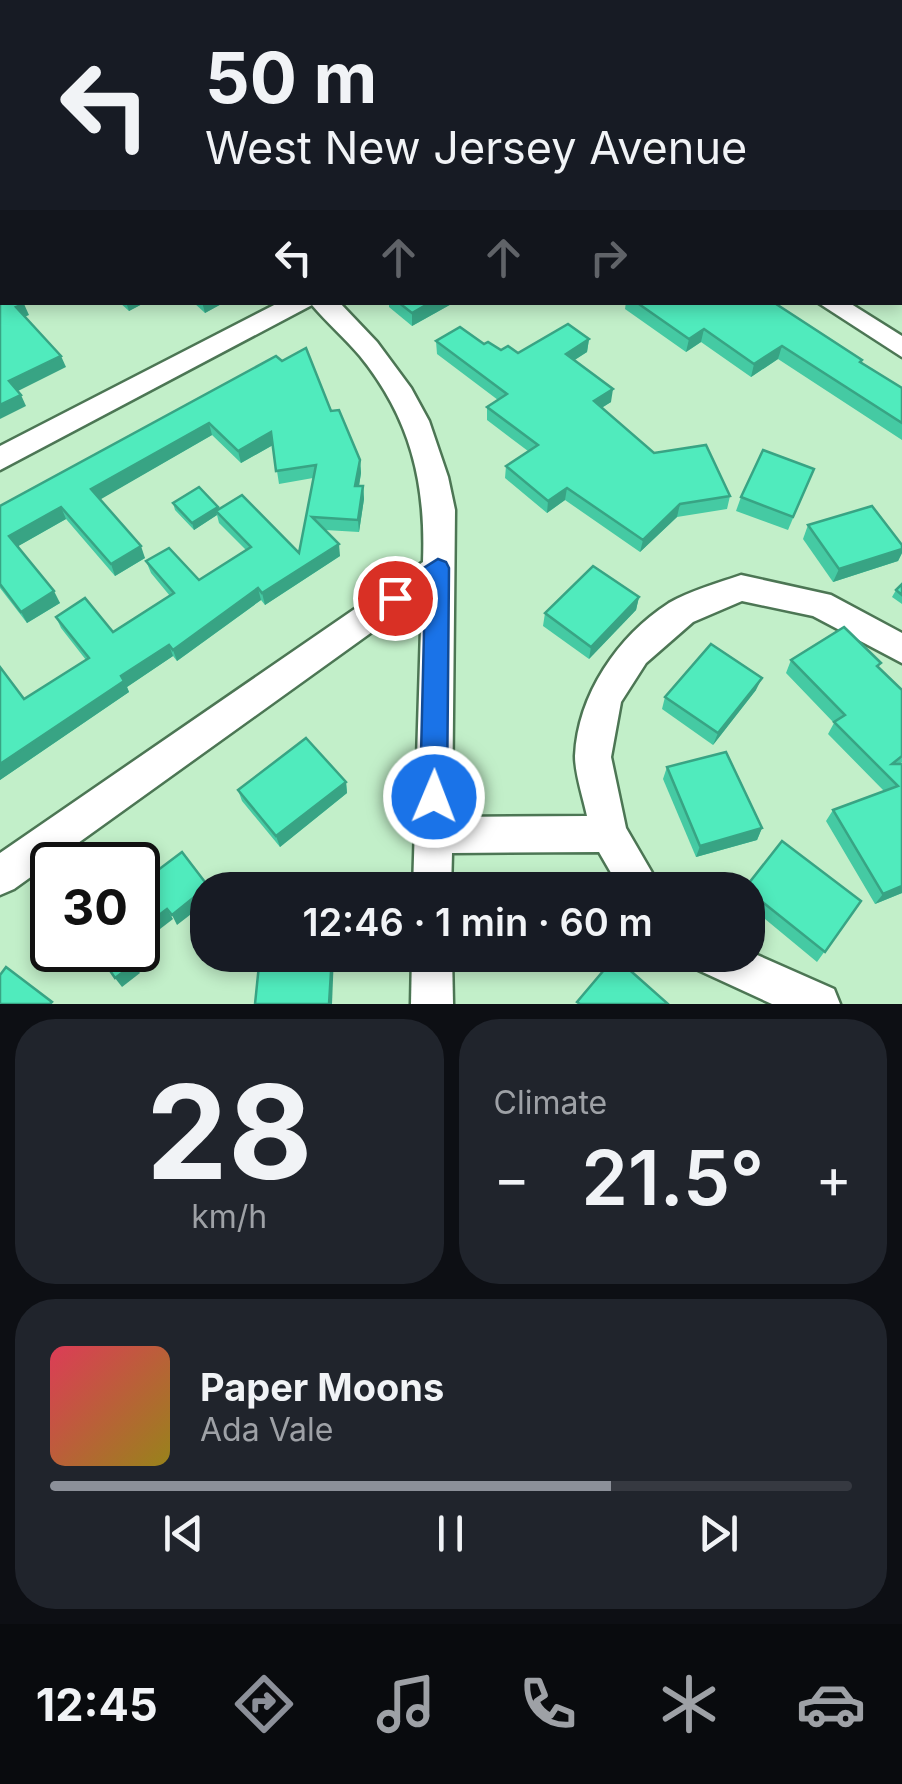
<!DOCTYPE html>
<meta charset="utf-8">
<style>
:root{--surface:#171b24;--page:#20242c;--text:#f1f3f6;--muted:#9ea1a6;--line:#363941;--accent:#8c9099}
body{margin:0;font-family:Inter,sans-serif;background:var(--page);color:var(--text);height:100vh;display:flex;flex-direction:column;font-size:38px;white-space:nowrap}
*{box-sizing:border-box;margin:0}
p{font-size:32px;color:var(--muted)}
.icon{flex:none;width:55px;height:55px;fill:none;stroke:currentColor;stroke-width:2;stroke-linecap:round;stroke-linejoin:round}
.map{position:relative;height:1004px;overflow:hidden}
.sheet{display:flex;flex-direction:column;gap:15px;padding:15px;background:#0d0f14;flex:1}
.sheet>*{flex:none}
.hud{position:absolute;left:0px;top:0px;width:902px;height:305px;box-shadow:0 5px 15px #0003;background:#171b24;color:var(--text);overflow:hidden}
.speed{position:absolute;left:30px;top:842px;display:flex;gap:20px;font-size:50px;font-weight:700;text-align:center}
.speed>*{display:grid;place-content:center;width:130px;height:130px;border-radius:50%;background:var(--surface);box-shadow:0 5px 15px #0003;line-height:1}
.speed .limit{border:5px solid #111;border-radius:15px;background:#fff;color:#111}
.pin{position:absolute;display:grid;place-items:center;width:85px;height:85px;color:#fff;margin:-42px;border:5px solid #fff;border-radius:50%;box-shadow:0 2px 10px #0007}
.me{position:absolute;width:110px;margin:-55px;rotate:1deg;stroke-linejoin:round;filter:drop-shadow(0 0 8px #0008)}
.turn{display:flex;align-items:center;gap:35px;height:210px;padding:0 40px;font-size:45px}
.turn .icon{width:130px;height:130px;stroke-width:2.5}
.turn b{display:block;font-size:70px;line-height:85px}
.lanes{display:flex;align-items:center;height:95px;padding:0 40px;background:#0003;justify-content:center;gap:50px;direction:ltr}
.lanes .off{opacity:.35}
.big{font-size:75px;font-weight:600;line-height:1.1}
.sheet .card{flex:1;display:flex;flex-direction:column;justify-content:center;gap:15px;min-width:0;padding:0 35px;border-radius:40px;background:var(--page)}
.sheet .dial{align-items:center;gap:0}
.dial b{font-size:130px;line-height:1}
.song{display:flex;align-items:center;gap:30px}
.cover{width:120px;height:120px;border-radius:15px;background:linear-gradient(135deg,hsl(350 70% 55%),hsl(50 70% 35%))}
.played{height:10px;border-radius:5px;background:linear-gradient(90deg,var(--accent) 70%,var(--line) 70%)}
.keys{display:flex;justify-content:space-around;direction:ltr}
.heat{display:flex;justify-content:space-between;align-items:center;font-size:55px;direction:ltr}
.sheet .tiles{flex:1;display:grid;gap:15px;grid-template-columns:1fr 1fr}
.card:last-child{grid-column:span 2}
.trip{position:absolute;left:190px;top:872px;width:575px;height:100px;border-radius:40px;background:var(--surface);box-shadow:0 5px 15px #0003;font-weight:600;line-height:100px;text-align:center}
.tabs{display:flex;height:160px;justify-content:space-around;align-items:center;background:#090b0e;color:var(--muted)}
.tabs .icon{width:70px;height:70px}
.tabs .current{color:var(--accent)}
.tabs b{font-size:45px;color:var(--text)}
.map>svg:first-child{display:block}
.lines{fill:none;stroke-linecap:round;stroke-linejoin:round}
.minor-casing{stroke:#4c7654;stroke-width:5}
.minor{fill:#fff;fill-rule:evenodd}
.wall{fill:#45caa3}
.shaded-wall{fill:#38a484}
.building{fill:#50ebbd;stroke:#38a484;stroke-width:2.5}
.route{fill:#1a73e8;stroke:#114b97;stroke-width:2.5}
</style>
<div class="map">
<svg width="902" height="1004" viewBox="0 0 902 1004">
<rect width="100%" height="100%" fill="#c2efc9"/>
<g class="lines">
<defs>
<g id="minor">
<path d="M327,0H348L349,2H328Z"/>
<path d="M703,0H725L726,2H704Z"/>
<path d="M0,22L2,23V36L0,35Z"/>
<path d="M280,302H339L377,342L411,388L429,421L448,477L455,510L452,817L587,816C583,797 575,774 575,756C578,694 618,636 669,603C689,591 718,583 741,575L831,595L902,633V663L813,616L742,601L693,622L646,663L621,702L611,757L626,828L662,890H621L599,852L452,853L451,890H413L422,596L14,889L0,895V853L423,562C426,483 411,419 360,356C345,338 327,323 312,305L0,470V446Z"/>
<path d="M817,302H848L902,336V357Z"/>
<path d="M748,951L834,989L840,1004H772L696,969L690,955H748Z"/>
<path d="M412,955H452L453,1004H411Z"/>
</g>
</defs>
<use href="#minor" class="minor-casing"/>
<use href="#minor" class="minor"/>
</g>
<g class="wall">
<path d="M397,0H677L682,2H401Z"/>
<path d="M771,0H809L804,2H776Z"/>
<path d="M119,302H146L129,311Z"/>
<path d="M193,302H225L205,313Z"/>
<path d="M389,302H455L412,326L389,307Z"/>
<path d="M626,302H773L862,360L861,363L902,388V440L778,359L751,377L701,342L686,352L625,309Z"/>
<path d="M589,339L587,352L574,360L611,402L601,408L654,453L730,496L727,509L677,517L640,552L565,500L547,513L505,478L506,466L528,451L487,420V407L498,400L437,354L436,341L484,344L501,350L518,353Z"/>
<path d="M276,356L331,411L360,460L361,473L359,486H363L364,499L359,532L325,530L340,556L265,605L261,600L177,661L173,656L127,687L129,692L0,780V667L24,699L86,660L61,628L56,617L113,632L170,596L151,573L146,561L199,580L246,550L219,523L217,515L194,530L175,510L173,503L218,507V509L299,553L313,478L279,484L273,445L241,463L212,435L100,499L145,558L115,576L66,519L18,546L60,603L27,623L0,588V506Z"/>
<path d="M814,469L788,530L736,511L741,497Z"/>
<path d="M808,525L902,545V553L898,561L833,582L803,539Z"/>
<path d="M902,584V604L892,597L896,590Z"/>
<path d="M639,597L636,610L589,659L543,626L545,613Z"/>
<path d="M791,660L879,667L902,690V762L900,764H902V893L875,904L826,821L833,810L884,791L828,734L834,723L786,673Z"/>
<path d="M756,690L713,745L662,709L665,697Z"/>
<path d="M667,767L762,828L757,840L696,857L663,779Z"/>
<path d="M346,782L347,793L280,847L242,801L238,790Z"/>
<path d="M782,841L861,901L817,962L748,905V890H744Z"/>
</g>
<g class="shaded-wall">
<path d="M792,0H809L804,2H792Z"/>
<path d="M126,302H146L129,311Z"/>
<path d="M202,302H225L205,313Z"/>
<path d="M431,302H455L412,326V313Z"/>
<path d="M24,304L29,315L20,319L16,307Z"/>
<path d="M704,329L701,342L686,352L689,339Z"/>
<path d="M589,339L587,352L564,367L566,354Z"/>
<path d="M782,346L778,359L751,377L754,364Z"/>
<path d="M61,356L66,367L14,393L9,381Z"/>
<path d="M613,389L611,402L592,414L594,401Z"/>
<path d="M21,395L26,406L0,419V405Z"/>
<path d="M209,423L212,435L96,502L91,489Z"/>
<path d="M271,432L273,445L241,463L238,451Z"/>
<path d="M360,460L361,473L357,498L355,486Z"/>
<path d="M363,486L364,499L359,532L358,520Z"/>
<path d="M567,488L565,500L547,513L548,501Z"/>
<path d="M680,504L677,517L640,552L643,540Z"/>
<path d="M61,507L66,519L15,548L9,536Z"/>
<path d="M218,507L220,514L216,511L217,515L194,530L192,523Z"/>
<path d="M339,544L340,556L265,605L262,593Z"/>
<path d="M141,546L145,558L115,576L111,564Z"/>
<path d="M902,549V553L898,561L833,582L839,569Z"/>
<path d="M258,588L261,600L177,661L173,650Z"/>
<path d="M54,591L60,603L27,623L21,612Z"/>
<path d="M639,597L636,610L589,659L591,647Z"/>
<path d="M169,645L173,656L127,687L129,692L0,780V764L121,676Z"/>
<path d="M762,678L756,690L713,745L718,733Z"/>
<path d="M346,782L347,793L280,847L276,836Z"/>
<path d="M762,828L757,840L696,857L700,846Z"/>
<path d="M208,886L209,890H208V901L177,925L172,915Z"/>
<path d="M902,886V893L875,904L883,894Z"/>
<path d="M167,909L173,919L138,946V931Z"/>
<path d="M332,955H334L332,1004H329Z"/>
<path d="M134,964L140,973L122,987L115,978Z"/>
</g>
<g class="building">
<path d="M34,0H289L293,2H37Z"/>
<path d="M416,0H677L682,2H420Z"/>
<path d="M902,26V90L900,91V27Z"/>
<path d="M0,81L2,83V177L0,175Z"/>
<path d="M0,278L2,281V302H23L24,304L16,307L61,356L9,381L21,395L0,405Z"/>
<path d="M398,302H431L412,313Z"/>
<path d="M636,302H773L862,360L860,362L902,388V423L782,346L754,364L704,329L689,339Z"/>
<path d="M568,324L589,339L566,354L613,389L594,401L654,453L706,445L730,496L680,504L643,540L567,488L548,501L506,466L538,445L487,407L507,394L436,341L460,327L484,344L488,342L501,350L508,346L518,353Z"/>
<path d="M306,348L331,411L339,410L360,460L355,486H363L358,520L312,517L339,544L262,593L258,588L173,650L169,645L121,676L124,681L0,764V667L24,699L89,658L56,617L85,598L113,632L174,593L146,561L169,548L199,580L251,547L216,511L242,495L299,553L316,465L276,471L271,432L238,451L209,423L91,489L141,546L111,564L61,507L9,536L54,591L21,612L0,584V506L276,356L282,361Z"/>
<path d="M763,450L814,469L793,517L741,497Z"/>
<path d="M199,487L218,507L192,523L173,503Z"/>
<path d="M872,506L902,545V549L839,569L808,525Z"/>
<path d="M593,566L639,597L591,647L545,613Z"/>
<path d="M902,584V595L896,590Z"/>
<path d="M844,627L881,663L877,666L902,690V756L892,764H902V886L883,894L833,810L898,786L834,722L845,715L791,660Z"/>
<path d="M711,644L762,678L718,733L665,697Z"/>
<path d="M306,738L346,782L276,836L238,790Z"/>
<path d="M726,752L762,828L700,846L667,767Z"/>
<path d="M782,841L861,901L825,952L745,888Z"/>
<path d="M182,852L208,886L172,915L167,909L138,931V885Z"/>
<path d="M96,950H125L134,964L115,978Z"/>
<path d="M260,955H332L329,1004H255Z"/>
<path d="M615,957L668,1004H580L577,1002Z"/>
<path d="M6,967L52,1002L50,1004H0V975Z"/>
</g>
<path class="route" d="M438,559L446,562L449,568L447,797L443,806L434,810L424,806L420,797L425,590L395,609L387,606L383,598L387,591Z"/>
</svg>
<div class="speed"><div class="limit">30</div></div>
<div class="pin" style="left:395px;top:598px;background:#d93025"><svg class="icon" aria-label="arrive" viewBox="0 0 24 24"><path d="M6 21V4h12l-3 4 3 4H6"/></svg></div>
<svg class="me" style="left:434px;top:797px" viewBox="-20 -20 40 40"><circle r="17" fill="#1a73e8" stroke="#fff" stroke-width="3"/><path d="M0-11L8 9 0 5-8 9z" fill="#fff"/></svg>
<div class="trip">12:46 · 1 min · 60 m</div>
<div class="hud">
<div class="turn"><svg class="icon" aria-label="left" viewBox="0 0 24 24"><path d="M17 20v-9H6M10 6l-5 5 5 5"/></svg><div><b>50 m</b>West New Jersey Avenue</div></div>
<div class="lanes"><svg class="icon" aria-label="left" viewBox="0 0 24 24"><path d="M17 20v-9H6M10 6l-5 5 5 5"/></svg><svg class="icon off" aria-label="ahead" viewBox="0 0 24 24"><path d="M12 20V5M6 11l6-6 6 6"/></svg><svg class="icon off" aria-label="ahead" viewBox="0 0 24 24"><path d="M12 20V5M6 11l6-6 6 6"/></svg><svg class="icon off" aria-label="right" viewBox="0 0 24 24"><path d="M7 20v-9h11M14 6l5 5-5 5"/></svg></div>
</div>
</div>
<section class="sheet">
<div class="tiles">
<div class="card dial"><b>28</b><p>km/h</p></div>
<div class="card"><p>Climate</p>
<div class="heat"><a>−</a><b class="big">21.5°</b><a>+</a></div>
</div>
<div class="card">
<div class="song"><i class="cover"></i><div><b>Paper Moons</b><p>Ada Vale</p></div></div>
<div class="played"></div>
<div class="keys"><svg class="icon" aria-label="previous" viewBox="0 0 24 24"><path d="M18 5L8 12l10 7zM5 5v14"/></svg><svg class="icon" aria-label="pause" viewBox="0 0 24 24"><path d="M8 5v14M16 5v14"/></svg><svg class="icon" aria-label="next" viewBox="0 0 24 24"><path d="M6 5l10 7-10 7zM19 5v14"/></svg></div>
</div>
</div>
</section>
<nav class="tabs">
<b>12:45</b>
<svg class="icon current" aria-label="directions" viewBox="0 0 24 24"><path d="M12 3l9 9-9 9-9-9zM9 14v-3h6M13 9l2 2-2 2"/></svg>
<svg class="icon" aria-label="music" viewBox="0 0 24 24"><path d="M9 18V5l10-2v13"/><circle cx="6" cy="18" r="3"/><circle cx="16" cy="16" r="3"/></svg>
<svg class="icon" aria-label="phone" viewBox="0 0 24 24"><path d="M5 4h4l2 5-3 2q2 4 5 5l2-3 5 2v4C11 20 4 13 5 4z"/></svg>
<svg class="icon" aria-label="climate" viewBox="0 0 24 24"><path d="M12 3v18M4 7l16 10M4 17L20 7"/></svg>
<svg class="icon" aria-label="car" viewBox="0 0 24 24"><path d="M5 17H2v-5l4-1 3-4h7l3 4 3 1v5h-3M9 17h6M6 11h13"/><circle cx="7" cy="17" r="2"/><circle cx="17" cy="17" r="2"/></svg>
</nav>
